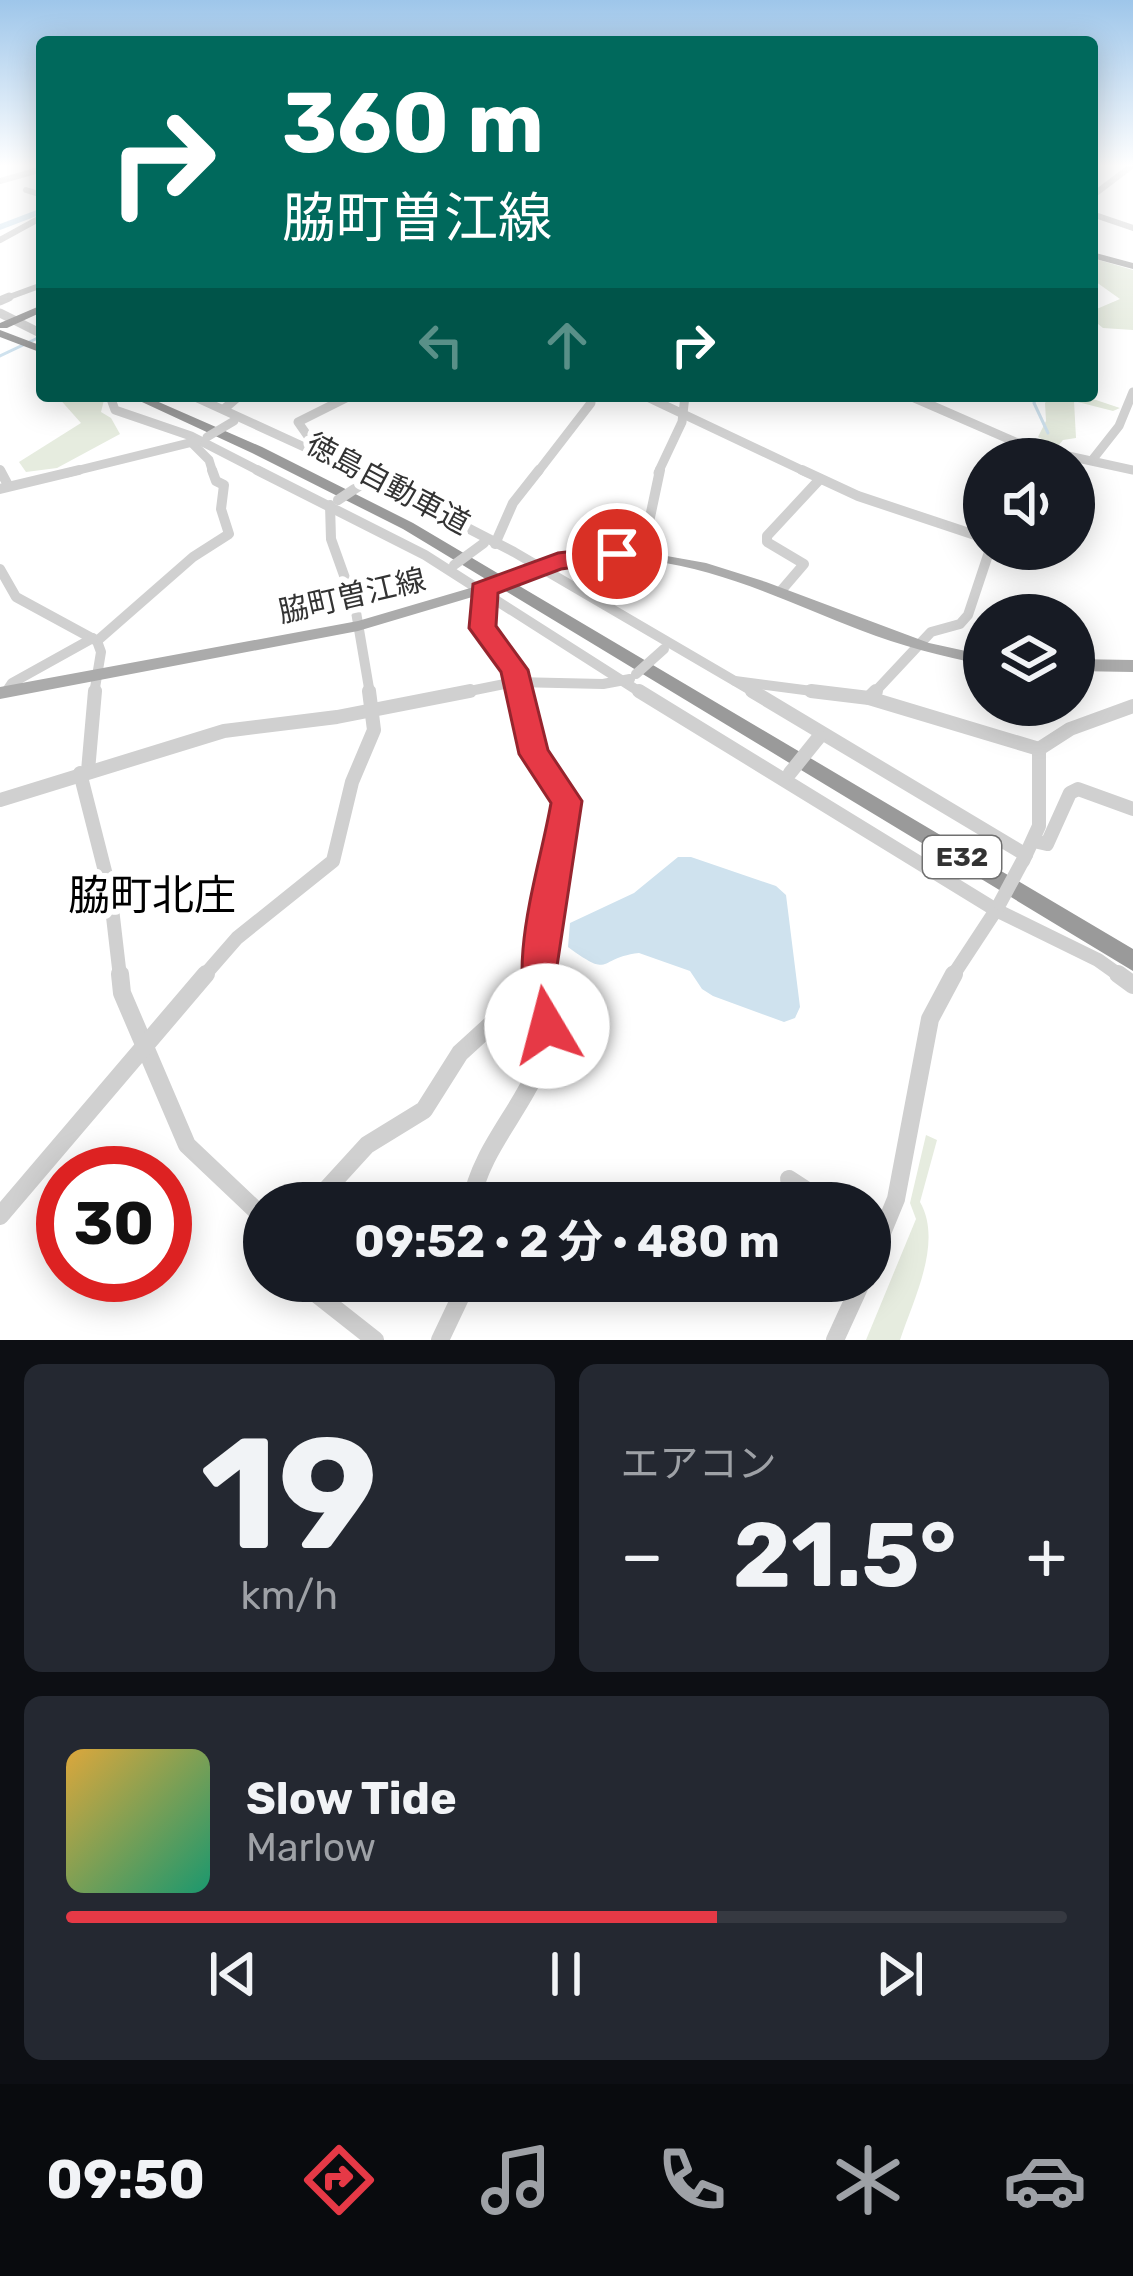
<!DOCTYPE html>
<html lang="ja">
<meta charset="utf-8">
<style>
:root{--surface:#171b24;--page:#242831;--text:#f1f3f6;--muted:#9ea1a6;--line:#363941;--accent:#e63946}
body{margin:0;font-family:Rubik,"Noto Sans JP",sans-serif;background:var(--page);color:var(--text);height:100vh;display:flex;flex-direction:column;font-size:45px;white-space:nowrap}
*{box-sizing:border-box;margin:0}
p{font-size:39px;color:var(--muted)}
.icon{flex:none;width:66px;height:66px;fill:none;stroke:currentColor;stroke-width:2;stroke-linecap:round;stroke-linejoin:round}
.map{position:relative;height:1340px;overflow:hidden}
.details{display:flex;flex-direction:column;gap:24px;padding:24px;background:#0d0f14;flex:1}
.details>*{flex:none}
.guide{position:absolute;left:36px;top:36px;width:1062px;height:366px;border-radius:12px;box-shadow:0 6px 30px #0003;background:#00695c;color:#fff;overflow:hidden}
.tools{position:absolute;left:963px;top:438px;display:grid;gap:24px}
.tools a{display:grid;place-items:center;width:132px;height:132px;border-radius:50%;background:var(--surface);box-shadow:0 6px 30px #0003;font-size:60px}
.speed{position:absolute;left:36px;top:1146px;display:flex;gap:24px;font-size:60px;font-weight:700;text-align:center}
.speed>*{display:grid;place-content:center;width:156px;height:156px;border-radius:50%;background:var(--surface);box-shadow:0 6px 30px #0003;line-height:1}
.speed .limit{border:18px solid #d22;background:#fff;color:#111}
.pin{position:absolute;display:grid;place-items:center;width:102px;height:102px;color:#fff;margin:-51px;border:6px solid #fff;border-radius:50%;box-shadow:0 3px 12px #0007}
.me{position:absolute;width:132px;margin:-66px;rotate:352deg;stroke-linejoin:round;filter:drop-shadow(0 0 9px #0008)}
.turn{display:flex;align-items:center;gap:42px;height:252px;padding:0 48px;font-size:54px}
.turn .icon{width:156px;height:156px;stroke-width:2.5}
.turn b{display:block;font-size:84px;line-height:102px}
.lanes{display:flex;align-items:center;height:114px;padding:0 48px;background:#0003;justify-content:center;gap:60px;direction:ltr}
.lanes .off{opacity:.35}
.big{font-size:90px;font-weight:700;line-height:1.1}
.details .widget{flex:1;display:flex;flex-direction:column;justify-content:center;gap:18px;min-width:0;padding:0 42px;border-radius:18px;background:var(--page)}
.details .dial{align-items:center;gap:0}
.dial b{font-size:156px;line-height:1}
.song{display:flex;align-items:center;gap:36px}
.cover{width:144px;height:144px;border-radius:18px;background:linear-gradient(135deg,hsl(40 70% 55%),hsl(160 70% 35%))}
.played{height:12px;border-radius:6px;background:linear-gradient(90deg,var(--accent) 65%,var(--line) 65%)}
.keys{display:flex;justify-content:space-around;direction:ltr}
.heat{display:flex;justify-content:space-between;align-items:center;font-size:66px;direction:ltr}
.details .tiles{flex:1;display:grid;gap:24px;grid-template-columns:1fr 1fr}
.widget:last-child{grid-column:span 2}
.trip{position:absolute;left:243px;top:1182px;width:648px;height:120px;border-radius:60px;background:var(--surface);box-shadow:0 6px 30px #0003;font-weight:700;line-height:120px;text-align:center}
.tabs{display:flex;height:192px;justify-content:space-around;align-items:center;background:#090b0e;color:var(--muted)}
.tabs .icon{width:84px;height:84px}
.tabs .selected{color:var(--accent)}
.tabs b{font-size:54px;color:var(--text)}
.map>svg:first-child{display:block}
.green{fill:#e6ecdf}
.water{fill:#cfe2ee}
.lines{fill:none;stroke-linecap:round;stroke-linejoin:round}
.stream{stroke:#cfe2ee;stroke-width:3}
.river{fill:#cfe2ee;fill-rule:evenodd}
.minor-far4{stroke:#d0d0d0;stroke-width:6}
.minor-far3{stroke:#d0d0d0;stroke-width:9}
.minor-far2{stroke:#d0d0d0;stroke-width:10}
.minor-far1{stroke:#d0d0d0;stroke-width:14}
.minor{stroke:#d0d0d0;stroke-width:18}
.major{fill:#ababab;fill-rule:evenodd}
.highway{fill:#9a9a9a;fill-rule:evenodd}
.minor-bridge-far2{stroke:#d0d0d0;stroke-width:9}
.minor-bridge-far1{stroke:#d0d0d0;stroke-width:10}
.minor-bridge{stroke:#d0d0d0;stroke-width:14}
.major-bridge{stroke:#ababab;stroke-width:14}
.route{fill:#e63946;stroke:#96252e;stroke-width:3}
.labels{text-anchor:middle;stroke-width:12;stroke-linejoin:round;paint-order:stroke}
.shield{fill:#fff;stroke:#707070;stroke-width:3}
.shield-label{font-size:27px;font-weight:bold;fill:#333}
.street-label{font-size:30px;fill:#333;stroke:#fff}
.near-quarter-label{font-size:42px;fill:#000;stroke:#fff}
</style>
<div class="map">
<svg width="1133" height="1340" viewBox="0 0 1133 1340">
<rect width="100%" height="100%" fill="#fff"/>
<g class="green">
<path d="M1092,258L1133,270V330L1103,328L1092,319V311L1120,299L1092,279Z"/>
<path d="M57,396H105L101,412L111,418L120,434L57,468L26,472L19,462L81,423Z"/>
<path d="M1051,396H1084L1120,408L1113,411L1074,401L1076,438L1063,440L1057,447L1038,437L1046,421L1045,403Z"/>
<path d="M926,1135L937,1140L920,1202C943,1242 914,1298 900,1340H866L916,1219L910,1203Z"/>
</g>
<path class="water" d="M678,857H691L776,886L786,895L800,1007L795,1018L784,1022L713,996L702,989L690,971L639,953C596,958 613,980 568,947L570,923L634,893Z"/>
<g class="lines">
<g class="stream">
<path d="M0,356L42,336"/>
<path d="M1036,396L1034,403L1048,433"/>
</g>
<path class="river" d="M42,208V214L0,230V224Z"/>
<g class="minor-far4">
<path d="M0,181L42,169"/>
<path d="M26,190L42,195"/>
<path d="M1092,196L1133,165"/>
<path d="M1092,214L1133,228"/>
<path d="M0,240L42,217"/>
<path d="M1,300L42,285"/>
</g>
<g class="minor-far3">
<path d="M0,301L9,297"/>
<path d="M0,313L42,334"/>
<path d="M115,396L111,399L115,410L191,436L263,473"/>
<path d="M193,396L361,473"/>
<path d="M645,396L808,473"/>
<path d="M910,396L1027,447L1133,470"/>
<path d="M224,409L239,396"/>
<path d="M192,443L209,460L213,473"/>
<path d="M311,449L314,445L298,422L350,396"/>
<path d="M1093,459L1119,426L1133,392"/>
<path d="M67,473L197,441"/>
<path d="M537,473L591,403L590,396"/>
<path d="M658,473L682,422L685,396"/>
</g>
<g class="minor-far2">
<path d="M0,470L8,485"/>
<path d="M257,470L425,555L643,694"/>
<path d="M355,470L514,552L757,694"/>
<path d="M802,470L858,496L984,538"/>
<path d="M0,489L79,470"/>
<path d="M330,505L331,539L355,606L370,694"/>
<path d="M495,544L513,503L539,470"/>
<path d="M642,555L660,470"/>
<path d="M0,569L16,597L97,641L101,652L94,694"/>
<path d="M780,592L804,564L767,542V536L820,479"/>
<path d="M486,593L483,628L514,670L520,694"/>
<path d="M97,641L193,557L229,534L221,509L224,485L216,481L212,470"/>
<path d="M735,681L835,694"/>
<path d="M6,692L12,683L93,638"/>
<path d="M455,694L514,682L603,684L630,679"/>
<path d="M873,694L931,632L960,624L968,615L990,549"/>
</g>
<g class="minor-far1">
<path d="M519,691L534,754L568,809L549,889L538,977"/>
<path d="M639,691L996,910L1098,960L1122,977"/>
<path d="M752,691L1026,855"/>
<path d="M811,691L869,698L1039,749"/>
<path d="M869,698L876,691"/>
<path d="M88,771L95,691"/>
<path d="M80,773L110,891L120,977"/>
<path d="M0,800L224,731L337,717L470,691"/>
<path d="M1034,841L1047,844L1070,793L1078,789L1133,809"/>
<path d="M1023,861L1039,826V749L1070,729L1133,706"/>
<path d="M203,977L237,938L333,861L352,782L374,730L369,691"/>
<path d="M952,977L998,907"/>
</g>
<g class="minor">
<path d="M120,974L122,993L187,1145L264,1218"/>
<path d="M1118,974L1133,985"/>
<path d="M789,1179L826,1203"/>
<path d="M314,1203L367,1145L424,1110L460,1053L495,1021L543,1001"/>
<path d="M471,1203C482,1140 538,1096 545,1040C548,1018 540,996 538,974"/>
<path d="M0,1216L206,974"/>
<path d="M870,1262L896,1199L930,1019L954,974"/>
<path d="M300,1281L375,1340"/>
<path d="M440,1340L468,1281"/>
<path d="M835,1340L862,1281"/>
</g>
<g class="major">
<path d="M1092,252L1133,263V269L1092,258Z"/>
<path d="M593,552L650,553L706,563L766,582L929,643L984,655V665C942,656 901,646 860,630C793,604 724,570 651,561C610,557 572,565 533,573L526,569L533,565Z"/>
<path d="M484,584L491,589L489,592L358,631L0,699V687L358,621Z"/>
<path d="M1074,659L1133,660V672L1074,671Z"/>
</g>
<g class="highway">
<path d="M42,305V312L7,328H0V323Z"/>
<path d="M0,330L42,346V353L0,337Z"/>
<path d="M129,396H145L262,447L413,523L1133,949V971L403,529L252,453Z"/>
</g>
<path class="minor-bridge-far2" d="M207,437L234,421"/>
<g class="minor-bridge-far1">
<path d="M338,500L365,482"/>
<path d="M454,565L484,543"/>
<path d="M636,674L664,649"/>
</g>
<g class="minor-bridge">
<path d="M790,773L819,737"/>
<path d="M1000,903L1022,862"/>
</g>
<path class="major-bridge" d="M484,589L533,569"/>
</g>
<linearGradient id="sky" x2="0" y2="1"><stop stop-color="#9ec6ea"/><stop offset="0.47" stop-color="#fff"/><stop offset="1" stop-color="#fff" stop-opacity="0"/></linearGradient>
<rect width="1133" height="352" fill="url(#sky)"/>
<path class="route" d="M617,546L626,549V560L561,569L498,593L496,626L528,670L548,750L582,801L556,973L566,1026L560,1039L547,1044L534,1039C504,967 538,877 551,803L519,754L501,672L469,628L473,584L558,553Z"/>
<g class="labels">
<rect class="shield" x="923" y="836" width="78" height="42" rx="9"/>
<g class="shield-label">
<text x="962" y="866">E32</text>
</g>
<g class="street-label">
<text transform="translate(388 484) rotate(28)" y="10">徳島自動車道</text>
<text transform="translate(352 596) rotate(-13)" y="10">脇町曽江線</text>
</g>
<g class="near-quarter-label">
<text x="152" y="910">脇町北庄</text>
</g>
</g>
</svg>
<div class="tools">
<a><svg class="icon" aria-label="sound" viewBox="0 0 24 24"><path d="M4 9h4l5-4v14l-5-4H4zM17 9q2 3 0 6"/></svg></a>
<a><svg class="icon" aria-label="layers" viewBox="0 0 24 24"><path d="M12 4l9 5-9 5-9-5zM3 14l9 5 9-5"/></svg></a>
</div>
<div class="speed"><div class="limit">30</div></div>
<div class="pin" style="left:617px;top:554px;background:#d93025"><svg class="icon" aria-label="arrive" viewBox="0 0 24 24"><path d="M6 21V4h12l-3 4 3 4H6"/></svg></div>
<svg class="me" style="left:547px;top:1026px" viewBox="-20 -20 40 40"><circle r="19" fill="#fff"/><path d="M0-13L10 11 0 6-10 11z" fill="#e63946"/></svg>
<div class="trip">09:52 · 2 分 · 480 m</div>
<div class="guide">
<div class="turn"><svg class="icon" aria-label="right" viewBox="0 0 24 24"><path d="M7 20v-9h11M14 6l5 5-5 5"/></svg><div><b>360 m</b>脇町曽江線</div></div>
<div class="lanes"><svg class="icon off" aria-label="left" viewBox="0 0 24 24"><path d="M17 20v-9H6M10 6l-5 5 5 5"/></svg><svg class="icon off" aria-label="ahead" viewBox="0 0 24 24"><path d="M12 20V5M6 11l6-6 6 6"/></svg><svg class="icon" aria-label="right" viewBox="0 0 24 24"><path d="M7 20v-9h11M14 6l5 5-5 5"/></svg></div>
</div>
</div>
<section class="details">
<div class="tiles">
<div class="widget dial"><b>19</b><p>km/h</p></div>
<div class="widget"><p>エアコン</p>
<div class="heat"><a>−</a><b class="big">21.5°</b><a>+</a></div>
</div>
<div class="widget">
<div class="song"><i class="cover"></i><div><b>Slow Tide</b><p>Marlow</p></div></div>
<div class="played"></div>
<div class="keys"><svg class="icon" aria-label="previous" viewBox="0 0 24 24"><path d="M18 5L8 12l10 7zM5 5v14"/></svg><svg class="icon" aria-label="pause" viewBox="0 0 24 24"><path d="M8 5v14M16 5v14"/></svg><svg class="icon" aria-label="next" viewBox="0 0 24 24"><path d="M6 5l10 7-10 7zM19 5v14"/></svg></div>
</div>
</div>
</section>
<nav class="tabs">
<b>09:50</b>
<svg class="icon selected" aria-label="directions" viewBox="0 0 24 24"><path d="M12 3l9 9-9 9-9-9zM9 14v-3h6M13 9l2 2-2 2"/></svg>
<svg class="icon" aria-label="music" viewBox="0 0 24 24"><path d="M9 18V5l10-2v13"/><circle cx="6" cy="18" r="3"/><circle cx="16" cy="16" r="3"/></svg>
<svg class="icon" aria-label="phone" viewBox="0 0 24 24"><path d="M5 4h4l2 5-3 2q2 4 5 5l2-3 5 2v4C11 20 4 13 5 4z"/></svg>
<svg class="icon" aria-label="climate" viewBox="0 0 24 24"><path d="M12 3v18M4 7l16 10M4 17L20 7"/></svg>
<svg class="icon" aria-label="car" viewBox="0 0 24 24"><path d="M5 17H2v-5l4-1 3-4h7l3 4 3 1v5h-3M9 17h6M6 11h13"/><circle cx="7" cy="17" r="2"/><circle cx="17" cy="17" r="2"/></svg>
</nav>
